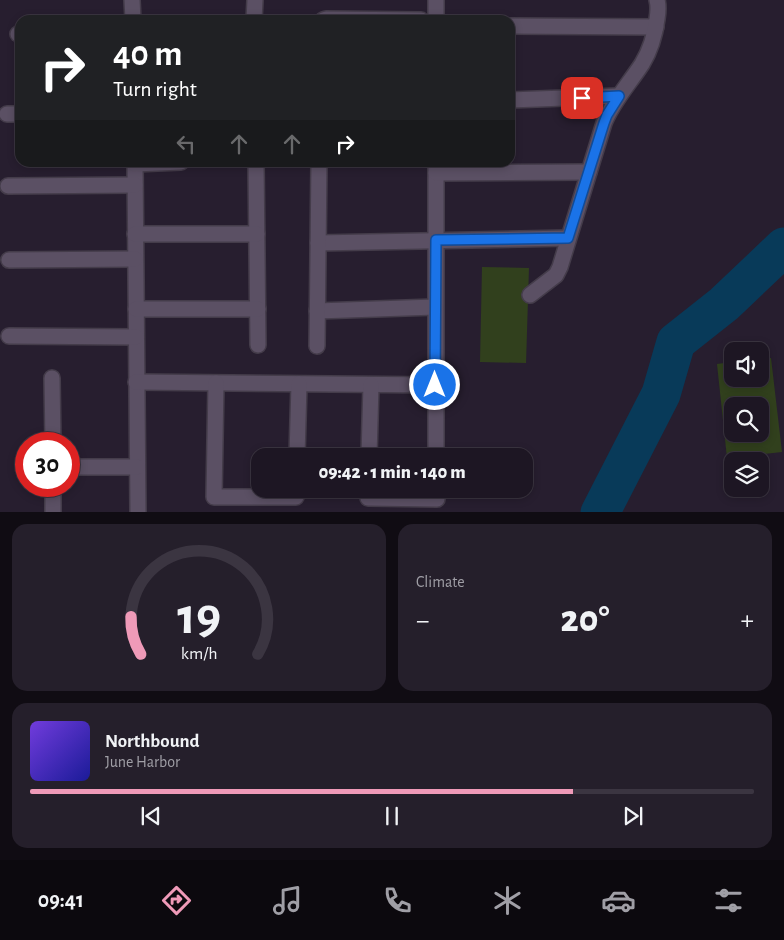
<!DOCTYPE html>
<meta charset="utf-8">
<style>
:root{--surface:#1d1623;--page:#251f2b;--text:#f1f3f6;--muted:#a09fa6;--line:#3b3541;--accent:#ef9ab8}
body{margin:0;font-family:"Alegreya Sans",sans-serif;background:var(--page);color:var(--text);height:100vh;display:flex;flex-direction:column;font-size:19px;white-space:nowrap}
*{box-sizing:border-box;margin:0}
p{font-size:16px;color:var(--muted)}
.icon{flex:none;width:28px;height:28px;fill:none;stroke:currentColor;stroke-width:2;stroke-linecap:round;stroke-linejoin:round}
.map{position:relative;height:512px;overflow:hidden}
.panel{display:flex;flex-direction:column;gap:12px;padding:12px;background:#100c13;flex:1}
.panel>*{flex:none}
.banner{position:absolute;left:15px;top:15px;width:500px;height:152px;border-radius:15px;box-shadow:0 2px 8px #0003,0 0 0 1px var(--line);background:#202124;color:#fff;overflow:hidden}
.tools{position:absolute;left:724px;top:342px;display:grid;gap:10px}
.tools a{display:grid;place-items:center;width:45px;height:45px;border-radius:10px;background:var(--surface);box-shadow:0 2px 8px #0003,0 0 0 1px var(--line);font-size:25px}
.speed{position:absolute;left:15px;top:432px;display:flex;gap:10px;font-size:25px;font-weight:700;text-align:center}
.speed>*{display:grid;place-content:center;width:65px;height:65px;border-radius:50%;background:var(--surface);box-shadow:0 2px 8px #0003,0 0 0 1px var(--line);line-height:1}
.speed .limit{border:8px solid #d22;background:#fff;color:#111}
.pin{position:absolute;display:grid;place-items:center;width:42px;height:42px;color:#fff;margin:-21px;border-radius:10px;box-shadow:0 2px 8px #0006}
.me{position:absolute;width:55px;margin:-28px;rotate:0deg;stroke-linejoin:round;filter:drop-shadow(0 0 4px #0008)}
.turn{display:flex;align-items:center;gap:18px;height:105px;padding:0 15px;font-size:22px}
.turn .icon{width:65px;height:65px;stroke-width:2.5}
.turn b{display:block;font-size:35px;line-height:42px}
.lanes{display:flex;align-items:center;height:48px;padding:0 15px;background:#0003;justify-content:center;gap:25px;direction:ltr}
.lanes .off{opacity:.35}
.big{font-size:38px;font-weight:800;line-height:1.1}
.panel .tile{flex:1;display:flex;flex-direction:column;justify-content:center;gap:8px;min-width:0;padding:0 18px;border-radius:15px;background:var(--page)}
.panel .dial{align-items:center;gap:0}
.dial svg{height:130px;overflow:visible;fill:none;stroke:var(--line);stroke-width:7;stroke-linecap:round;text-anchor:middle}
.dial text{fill:var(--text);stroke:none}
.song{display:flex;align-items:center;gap:15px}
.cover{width:60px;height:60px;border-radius:8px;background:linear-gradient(135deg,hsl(260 70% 55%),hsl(240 70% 35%))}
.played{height:5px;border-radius:2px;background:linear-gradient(90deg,var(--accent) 75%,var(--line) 75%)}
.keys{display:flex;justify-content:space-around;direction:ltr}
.heat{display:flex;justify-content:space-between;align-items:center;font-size:28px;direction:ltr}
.panel .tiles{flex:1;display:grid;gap:12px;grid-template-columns:1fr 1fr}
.tile:last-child{grid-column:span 2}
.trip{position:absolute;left:251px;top:448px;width:282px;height:50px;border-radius:15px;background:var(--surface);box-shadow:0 2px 8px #0003,0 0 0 1px var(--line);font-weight:800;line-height:50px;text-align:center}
.tab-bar{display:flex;height:80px;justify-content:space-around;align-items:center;background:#0c090e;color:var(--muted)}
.tab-bar .icon{width:35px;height:35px}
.tab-bar .selected{color:var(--accent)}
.tab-bar b{font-size:22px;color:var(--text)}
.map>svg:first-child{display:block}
.grass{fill:#31401d;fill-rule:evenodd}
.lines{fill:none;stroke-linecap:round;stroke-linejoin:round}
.river{stroke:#083a59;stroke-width:39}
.street-casing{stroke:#443c4a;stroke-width:18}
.street{stroke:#5b5064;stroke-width:15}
.route-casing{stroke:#114b97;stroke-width:12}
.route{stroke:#1a73e8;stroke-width:9}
</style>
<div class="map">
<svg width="784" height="513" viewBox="0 0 784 513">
<rect width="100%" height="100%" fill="#271e2f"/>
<g class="grass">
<path d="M482,267L529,268L526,363L480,362Z"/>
<path d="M771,358L782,452L727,458L717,364L732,362V379H760V359ZM732,406H760V434H732Z"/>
</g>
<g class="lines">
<path class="river" d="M600,513L661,394L676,342L724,304L784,247"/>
<defs>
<g id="street">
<path d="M132,0L133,20"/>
<path d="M254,20L255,0"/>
<path d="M323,20L326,19L421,20"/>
<path d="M436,20V0"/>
<path d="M510,26L656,27"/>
<path d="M18,34H20"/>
<path d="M510,100L619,96"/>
<path d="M7,114H20"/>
<path d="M135,162L138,513"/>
<path d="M256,162L258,345"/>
<path d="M436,162V456"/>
<path d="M135,164L181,162"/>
<path d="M436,173L589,172"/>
<path d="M8,186L135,185"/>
<path d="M135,234H257"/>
<path d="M318,243L568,238"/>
<path d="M9,260L135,259"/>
<path d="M530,295L556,275L560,267L604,123C613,101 629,84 642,64C650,51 655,34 657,19C658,13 659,7 657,0"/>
<path d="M136,309H258"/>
<path d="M317,311L435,307"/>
<path d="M9,336L136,337"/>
<path d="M317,346L319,162"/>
<path d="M52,378L53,444"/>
<path d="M136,382L435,385"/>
<path d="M216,383L214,497H296V489"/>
<path d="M297,456L299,384"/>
<path d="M369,456L371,385"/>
<path d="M69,467H137"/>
<path d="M53,486V513"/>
<path d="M368,498L437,499"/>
</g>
</defs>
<use href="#street" class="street-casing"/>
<use href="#street" class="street"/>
</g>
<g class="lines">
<defs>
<path id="route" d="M435,385L436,240L568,238L604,123L607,115L619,96L582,98"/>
</defs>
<use href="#route" class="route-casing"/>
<use href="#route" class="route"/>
</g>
</svg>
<div class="tools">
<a><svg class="icon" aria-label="sound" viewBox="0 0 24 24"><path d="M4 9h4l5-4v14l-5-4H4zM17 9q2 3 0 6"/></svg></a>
<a><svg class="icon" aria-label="search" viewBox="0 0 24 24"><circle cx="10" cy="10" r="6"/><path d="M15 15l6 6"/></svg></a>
<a><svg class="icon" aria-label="layers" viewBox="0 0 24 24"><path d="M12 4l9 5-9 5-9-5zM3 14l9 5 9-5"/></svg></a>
</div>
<div class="speed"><div class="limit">30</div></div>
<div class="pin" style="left:582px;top:98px;background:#d93025"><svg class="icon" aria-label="arrive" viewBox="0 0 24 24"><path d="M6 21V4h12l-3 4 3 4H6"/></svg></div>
<svg class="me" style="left:435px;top:385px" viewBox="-20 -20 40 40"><circle r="17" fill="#1a73e8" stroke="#fff" stroke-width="3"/><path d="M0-11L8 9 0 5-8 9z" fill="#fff"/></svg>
<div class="trip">09:42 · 1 min · 140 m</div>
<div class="banner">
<div class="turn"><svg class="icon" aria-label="right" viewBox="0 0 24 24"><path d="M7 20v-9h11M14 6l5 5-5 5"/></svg><div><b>40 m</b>Turn right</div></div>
<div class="lanes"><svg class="icon off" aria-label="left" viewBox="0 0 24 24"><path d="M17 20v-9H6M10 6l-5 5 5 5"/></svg><svg class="icon off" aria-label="ahead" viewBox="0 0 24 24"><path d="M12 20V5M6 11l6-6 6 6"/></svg><svg class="icon off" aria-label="ahead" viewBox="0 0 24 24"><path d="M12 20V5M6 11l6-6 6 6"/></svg><svg class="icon" aria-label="right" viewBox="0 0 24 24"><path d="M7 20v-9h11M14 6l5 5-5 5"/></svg></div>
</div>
</div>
<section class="panel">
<div class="tiles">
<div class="tile dial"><svg viewBox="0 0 100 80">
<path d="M14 69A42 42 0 1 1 86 69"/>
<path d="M14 69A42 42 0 0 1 8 46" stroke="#ef9ab8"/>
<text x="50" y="56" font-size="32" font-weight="700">19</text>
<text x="50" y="72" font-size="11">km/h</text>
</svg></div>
<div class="tile"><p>Climate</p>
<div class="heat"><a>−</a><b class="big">20°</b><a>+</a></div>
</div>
<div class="tile">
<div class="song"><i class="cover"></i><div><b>Northbound</b><p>June Harbor</p></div></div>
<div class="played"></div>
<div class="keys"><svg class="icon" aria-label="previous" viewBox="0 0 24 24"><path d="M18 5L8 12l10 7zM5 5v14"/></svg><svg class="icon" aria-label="pause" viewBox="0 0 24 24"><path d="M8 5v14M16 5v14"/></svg><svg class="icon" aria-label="next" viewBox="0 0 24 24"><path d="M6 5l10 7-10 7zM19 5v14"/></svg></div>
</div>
</div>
</section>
<nav class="tab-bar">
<b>09:41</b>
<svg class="icon selected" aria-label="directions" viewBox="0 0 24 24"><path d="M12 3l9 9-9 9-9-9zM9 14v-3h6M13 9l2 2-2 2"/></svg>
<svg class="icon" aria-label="music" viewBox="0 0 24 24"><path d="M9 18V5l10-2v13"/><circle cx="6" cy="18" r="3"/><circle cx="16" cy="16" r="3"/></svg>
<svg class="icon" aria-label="phone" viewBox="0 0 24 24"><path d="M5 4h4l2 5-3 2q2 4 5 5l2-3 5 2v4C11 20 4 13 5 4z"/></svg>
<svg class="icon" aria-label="climate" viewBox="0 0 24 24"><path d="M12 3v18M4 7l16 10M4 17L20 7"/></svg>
<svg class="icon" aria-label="car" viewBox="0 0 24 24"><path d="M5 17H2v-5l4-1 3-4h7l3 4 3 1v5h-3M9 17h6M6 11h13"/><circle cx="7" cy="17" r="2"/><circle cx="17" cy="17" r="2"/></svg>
<svg class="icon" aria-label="filters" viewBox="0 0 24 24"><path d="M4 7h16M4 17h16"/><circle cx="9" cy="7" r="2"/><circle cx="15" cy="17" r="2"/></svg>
</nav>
